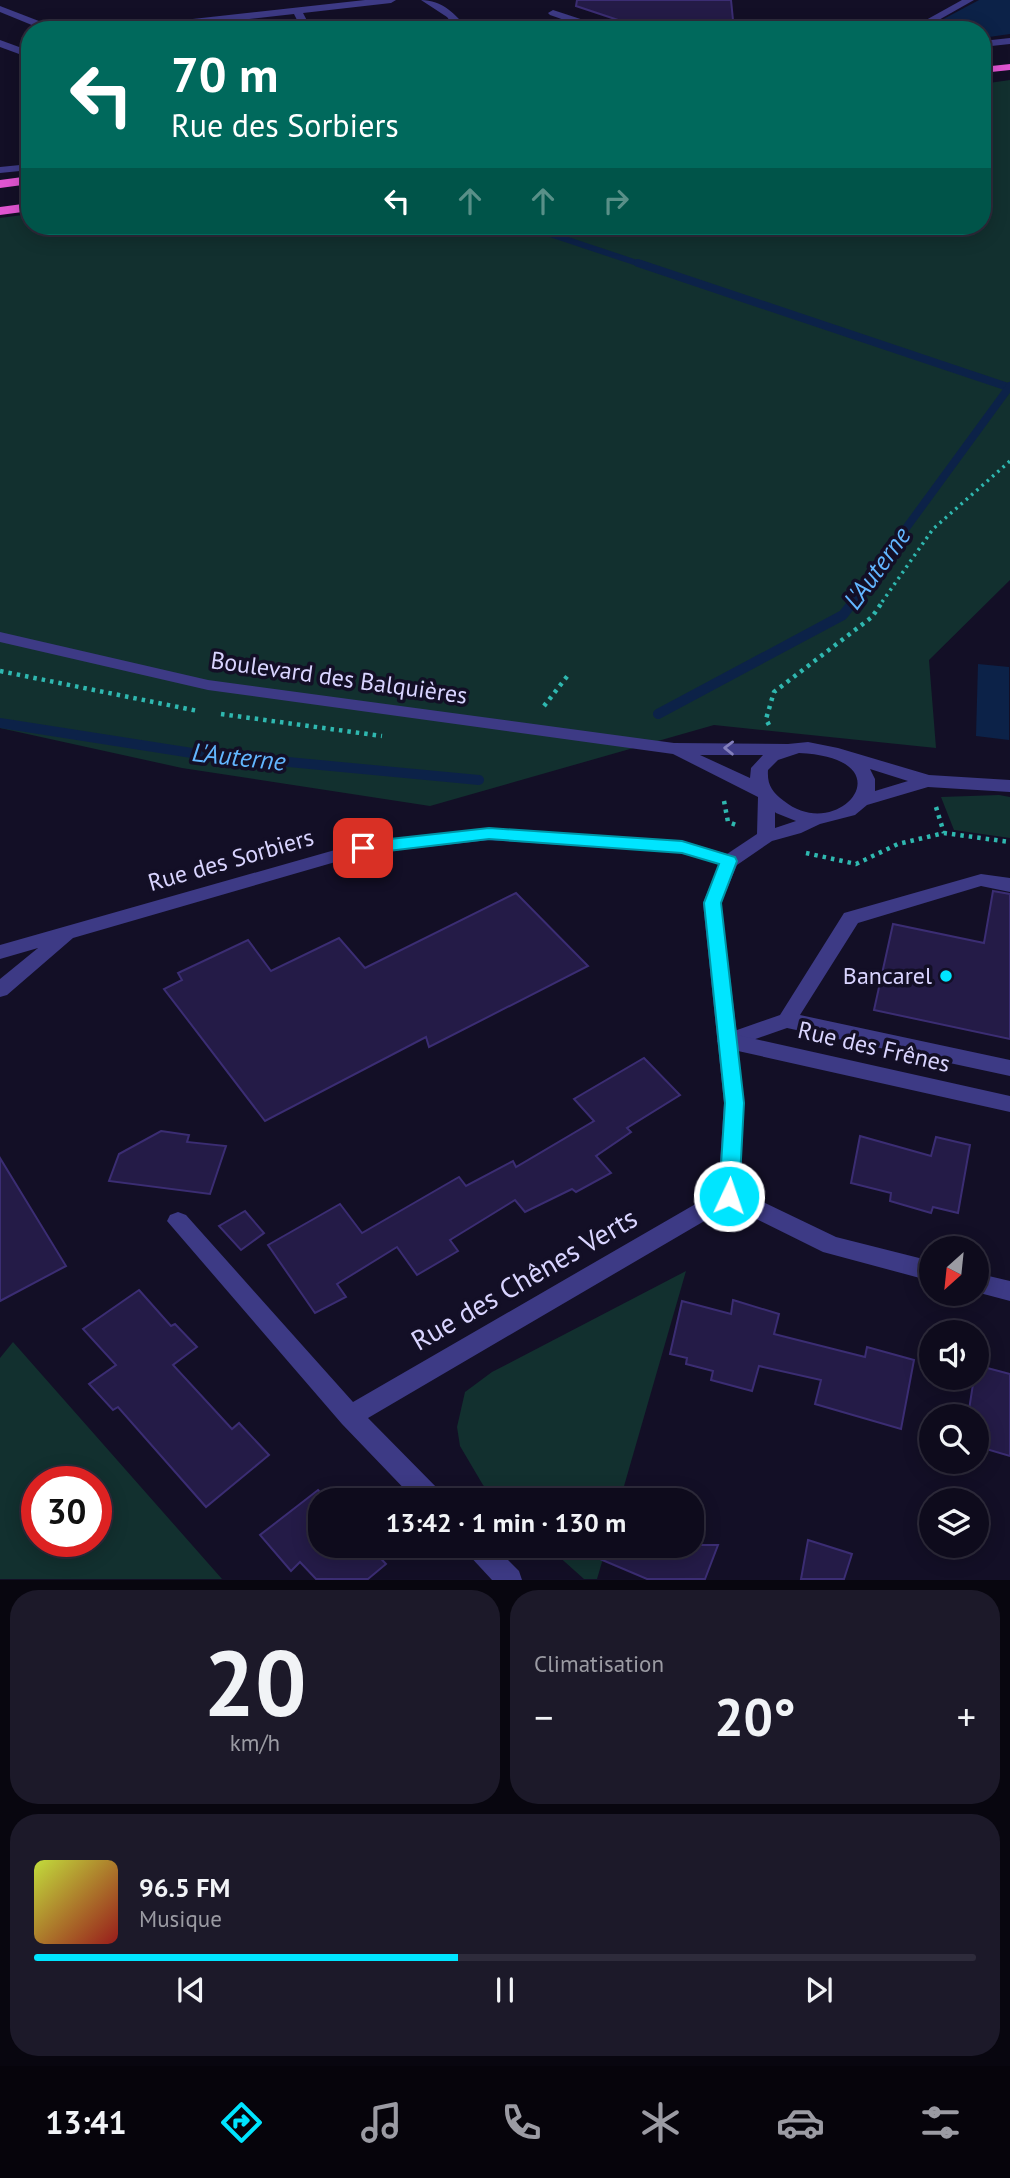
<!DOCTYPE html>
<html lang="fr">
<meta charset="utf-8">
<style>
:root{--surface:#0e0b1c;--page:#1c1929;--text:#f1f3f6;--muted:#9b9ba3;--line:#2e2b3b;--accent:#00e5ff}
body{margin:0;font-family:"PT Sans",sans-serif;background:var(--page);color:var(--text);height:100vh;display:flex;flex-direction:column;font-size:26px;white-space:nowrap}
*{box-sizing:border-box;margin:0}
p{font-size:23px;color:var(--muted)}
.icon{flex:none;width:38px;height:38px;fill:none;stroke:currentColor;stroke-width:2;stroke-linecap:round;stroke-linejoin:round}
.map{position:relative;height:1580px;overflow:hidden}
.panel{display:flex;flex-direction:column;gap:10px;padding:10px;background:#08060f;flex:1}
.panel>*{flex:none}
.hud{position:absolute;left:21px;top:21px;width:970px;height:214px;border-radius:28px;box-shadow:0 4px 18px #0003,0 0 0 2px var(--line);background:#00695c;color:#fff;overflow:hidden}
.needle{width:46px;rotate:207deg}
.buttons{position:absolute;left:919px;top:1236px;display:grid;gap:14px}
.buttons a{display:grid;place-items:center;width:70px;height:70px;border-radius:50%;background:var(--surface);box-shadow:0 4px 18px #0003,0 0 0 2px var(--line);font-size:35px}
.speed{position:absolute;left:21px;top:1466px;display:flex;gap:14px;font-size:35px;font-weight:700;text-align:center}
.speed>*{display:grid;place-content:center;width:91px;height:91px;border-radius:50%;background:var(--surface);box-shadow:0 4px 18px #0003,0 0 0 2px var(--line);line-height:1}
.speed .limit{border:10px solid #d22;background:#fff;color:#111}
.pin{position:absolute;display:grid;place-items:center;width:60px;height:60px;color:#fff;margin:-30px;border-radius:14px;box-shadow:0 4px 10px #0006}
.me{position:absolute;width:77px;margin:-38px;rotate:3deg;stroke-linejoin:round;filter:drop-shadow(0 0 5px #0008)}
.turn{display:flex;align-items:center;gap:24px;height:147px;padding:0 35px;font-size:32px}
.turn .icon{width:91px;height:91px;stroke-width:2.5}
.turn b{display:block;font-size:49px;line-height:60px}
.lanes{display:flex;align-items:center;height:66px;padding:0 35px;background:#0003;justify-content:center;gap:35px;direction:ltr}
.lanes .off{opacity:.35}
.big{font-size:52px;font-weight:700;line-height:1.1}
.panel .widget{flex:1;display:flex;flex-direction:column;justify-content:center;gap:10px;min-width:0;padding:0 24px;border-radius:28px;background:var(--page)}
.panel .dial{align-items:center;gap:0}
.dial b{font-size:91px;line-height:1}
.song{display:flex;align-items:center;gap:21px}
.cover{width:84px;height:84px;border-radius:10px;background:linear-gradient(135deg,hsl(70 70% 55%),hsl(0 70% 35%))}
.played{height:7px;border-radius:4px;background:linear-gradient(90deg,var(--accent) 45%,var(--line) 45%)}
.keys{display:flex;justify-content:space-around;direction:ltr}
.heat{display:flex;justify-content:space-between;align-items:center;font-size:38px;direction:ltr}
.panel .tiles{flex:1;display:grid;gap:10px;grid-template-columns:1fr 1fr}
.widget:last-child{grid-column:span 2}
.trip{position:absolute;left:308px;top:1488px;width:396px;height:70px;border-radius:28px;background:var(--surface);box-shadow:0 4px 18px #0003,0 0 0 2px var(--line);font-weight:700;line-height:70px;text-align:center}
.tabs{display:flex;height:112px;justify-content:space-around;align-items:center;background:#06040b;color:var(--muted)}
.tabs .icon{width:49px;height:49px}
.tabs .active{color:var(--accent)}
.tabs b{font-size:32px;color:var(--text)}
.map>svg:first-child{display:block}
.green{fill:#12302f;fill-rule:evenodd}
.water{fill:#0c2248}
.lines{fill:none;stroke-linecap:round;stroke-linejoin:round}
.stream-far2{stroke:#0c2248;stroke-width:6}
.stream-far1{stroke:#0c2248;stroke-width:8}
.stream{stroke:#0c2248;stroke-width:10}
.building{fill:#241b47;stroke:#3b2d73;stroke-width:2}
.path-far1{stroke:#2fb8b0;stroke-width:3.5;stroke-dasharray:2.5 4.5;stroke-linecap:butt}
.path{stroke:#2fb8b0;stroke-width:4.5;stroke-dasharray:3.5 5;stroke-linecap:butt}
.service{fill:#3d3a85;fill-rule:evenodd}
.minor{fill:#3d3a85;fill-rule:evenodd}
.trunk{fill:#e055d1;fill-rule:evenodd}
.oneway{stroke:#837fbc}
.route{fill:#00e5ff;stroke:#0095a6;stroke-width:2}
.poi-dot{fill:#00e5ff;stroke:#130f26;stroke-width:2.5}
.labels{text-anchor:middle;stroke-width:7;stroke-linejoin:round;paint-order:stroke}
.street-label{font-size:24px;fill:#d9d4ff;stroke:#130f26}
.poi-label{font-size:24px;fill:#d9d4ff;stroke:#130f26;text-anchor:end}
.water-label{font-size:26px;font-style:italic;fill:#62b6ff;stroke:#130f26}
.near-street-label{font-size:28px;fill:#d9d4ff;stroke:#130f26}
</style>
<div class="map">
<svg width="1010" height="1580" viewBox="0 0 1010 1580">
<rect width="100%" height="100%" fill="#130f26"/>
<g class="green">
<path d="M1010,80V580L929,660L936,748L714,725L430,806L182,768L0,728V218L30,214V226H982V84Z"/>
<path d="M999,795L1010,797V838L954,830L941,797Z"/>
<path d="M686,1271L620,1500H498L483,1485L460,1446L457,1427L465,1392L492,1372Z"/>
<path d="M13,1342L222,1579H0V1358ZM37,1482H96V1542H37Z"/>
<path d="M546,1545H607L597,1579H584Z"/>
</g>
<g class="water">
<path d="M979,0H1010V34L982,38V30H923Z"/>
<path d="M978,664L1009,667V740L976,736Z"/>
</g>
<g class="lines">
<path class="stream-far2" d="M526,226L643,265"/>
<g class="stream-far1">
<path d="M638,263L1008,387"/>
<path d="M852,602L1010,386"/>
</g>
<g class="stream">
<path d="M658,714L843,615L854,601"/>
<path d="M0,723L192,753L479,780"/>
</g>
</g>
<g class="building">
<path d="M577,0H731L733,20L648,30L576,6Z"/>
<path d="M993,891L1010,894V1039L874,1010L893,924L984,943Z"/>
<path d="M516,893L588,966L429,1047L426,1037L265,1121L164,989L182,980L178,973L248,940L271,971L339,938L365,968Z"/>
<path d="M644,1058L680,1095L627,1128L631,1132L596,1156L611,1173L576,1192L572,1189L525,1212L515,1200L450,1240L458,1251L417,1275L397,1247L337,1284L346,1297L315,1313L268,1245L340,1204L362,1233L459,1177L466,1186L513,1161L516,1167L594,1121L574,1099Z"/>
<path d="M161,1131L189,1135L187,1142L226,1146L210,1194L109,1181L119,1154Z"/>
<path d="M860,1136L931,1156L936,1137L970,1145L958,1213L933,1207L931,1213L890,1201L891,1193L851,1183Z"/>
<path d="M0,1158L66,1266L0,1301Z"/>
<path d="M245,1211L264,1233L241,1250L219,1226Z"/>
<path d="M139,1290L171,1326L175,1324L197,1347L173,1365L232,1429L239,1423L269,1455L206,1507L118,1407L113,1410L89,1384L116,1365L83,1329Z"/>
<path d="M733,1300L779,1314L774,1334L865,1357L867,1347L914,1360L901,1429L815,1404L821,1380L759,1366L752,1391L711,1380L713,1371L686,1364L687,1358L670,1354L682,1301L731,1314Z"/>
<path d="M976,1365L1010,1374V1456L976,1446V1416H968Z"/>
<path d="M318,1490L327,1500H320V1545H368L386,1564L368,1579H316L300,1562L291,1571L260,1535Z"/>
<path d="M808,1540L852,1554L844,1579H801Z"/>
<path d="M567,1545H718L705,1579H647Z"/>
</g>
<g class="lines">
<path class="path-far1" d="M882,602L933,529L1010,461"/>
<g class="path">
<path d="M0,671L198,711"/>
<path d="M544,706L569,674"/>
<path d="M221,714L382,736"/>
<path d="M769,725L766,719L774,692L872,617L883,601"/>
<path d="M724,801L728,822L736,825"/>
<path d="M936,807L944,833"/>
<path d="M806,853L856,864L898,844L944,833L1010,842"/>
</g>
<g class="service">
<path d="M365,0H396L391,3L303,13L312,30H302L294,14L149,30H115L120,27Z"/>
<path d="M421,0C442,0 456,14 468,30H457L447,17Z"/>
<path d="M962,0H974L921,30H908Z"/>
<path d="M553,10L608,28L609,30H593L550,15L548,13Z"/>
<path d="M981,874L1010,878V892L981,886L858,923L800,1015L1010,1060V1076L787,1028L727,1049L720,1046L717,1041L720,1036L780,1015L844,913Z"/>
</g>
<g class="minor">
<path d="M0,6L57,28L58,30H44L0,12Z"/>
<path d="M1010,38V44L982,47V41Z"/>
<path d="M0,40L30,51V58L0,47Z"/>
<path d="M30,164V170L0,173V167Z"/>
<path d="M0,632L208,680L674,743L788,744L808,742L838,748L929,775L1010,780V792L928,787L867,805L855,815L820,824L801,833L772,841L737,865L721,903L737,1035L1010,1096V1112L738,1051L744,1103L740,1191L836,1237L931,1261V1281L823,1252L730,1206L368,1418L441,1492L444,1500H415L342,1424L167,1221L170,1215L178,1212L186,1215L353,1402L718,1191L724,1103L703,903L719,864L682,853L489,840L363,854L73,938L7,995L0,997V979L38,948L0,959V945L363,842L489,828L682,841L727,854L757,834L758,797L673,754L208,690L0,642ZM799,753C910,758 839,845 784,801C772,792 767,785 768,770L778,760ZM700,755H763L751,768L750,778ZM870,769L908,781L875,791V779ZM775,812L776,813L796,821L775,828Z"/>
<path d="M976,1273L1010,1281V1301L976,1292Z"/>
<path d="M464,1545H493L519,1571L522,1580H492L467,1553Z"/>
</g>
<g class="trunk">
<path d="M1010,64V70L982,73V67Z"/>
<path d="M30,176V184L0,188V180Z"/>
<path d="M30,203V211L0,215V207Z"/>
</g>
</g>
<defs><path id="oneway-chevron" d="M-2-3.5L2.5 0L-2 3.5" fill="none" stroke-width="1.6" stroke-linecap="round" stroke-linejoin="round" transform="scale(1.75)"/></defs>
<use class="oneway" href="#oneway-chevron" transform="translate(729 748) rotate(-179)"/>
<path class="route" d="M489,828L682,841L735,857L737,861L721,903L744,1103L739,1196L736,1202L729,1205L722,1202L719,1196L725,1103L704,903L719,864L682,853L489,839L363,854L355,848L363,842Z"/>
<circle class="poi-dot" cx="946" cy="976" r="7"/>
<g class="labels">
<g class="street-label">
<text transform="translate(339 678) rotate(8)" y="8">Boulevard des Balquières</text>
<text transform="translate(231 860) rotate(-16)" y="8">Rue des Sorbiers</text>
<text transform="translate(874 1047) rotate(13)" y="8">Rue des Frênes</text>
</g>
<g class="poi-label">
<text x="932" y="984">Bancarel</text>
</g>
<g class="water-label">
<text transform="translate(877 568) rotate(-54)" y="9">L'Auterne</text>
<text transform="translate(239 757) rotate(6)" y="9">L'Auterne</text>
</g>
<g class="near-street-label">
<text transform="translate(524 1279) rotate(-30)" y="10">Rue des Chênes Verts</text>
</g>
</g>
</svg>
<div class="buttons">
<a><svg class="needle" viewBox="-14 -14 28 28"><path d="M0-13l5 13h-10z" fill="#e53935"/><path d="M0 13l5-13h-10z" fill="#9b9ba3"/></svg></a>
<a><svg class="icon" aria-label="sound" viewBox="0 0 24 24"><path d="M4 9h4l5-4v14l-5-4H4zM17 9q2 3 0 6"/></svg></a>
<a><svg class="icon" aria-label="search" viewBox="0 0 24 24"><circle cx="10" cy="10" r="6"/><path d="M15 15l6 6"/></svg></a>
<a><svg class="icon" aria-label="layers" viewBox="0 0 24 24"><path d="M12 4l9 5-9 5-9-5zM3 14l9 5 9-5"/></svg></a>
</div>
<div class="speed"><div class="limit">30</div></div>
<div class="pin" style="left:363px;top:848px;background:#d93025"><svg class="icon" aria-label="arrive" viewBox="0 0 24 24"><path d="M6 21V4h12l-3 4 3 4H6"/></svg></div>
<svg class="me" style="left:729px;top:1196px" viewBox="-20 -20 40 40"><circle r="17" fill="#00e5ff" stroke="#fff" stroke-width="3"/><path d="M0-11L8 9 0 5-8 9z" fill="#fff"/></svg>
<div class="trip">13:42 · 1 min · 130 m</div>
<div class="hud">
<div class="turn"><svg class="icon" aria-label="left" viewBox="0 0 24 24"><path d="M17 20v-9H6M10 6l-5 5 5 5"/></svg><div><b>70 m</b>Rue des Sorbiers</div></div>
<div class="lanes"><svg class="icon" aria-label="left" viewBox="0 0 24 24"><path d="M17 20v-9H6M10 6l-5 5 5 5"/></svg><svg class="icon off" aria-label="ahead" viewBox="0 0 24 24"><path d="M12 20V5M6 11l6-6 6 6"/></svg><svg class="icon off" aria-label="ahead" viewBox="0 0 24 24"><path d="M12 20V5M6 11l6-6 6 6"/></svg><svg class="icon off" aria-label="right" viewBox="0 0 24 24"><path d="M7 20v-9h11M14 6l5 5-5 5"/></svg></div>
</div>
</div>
<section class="panel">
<div class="tiles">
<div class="widget dial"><b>20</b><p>km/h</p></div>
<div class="widget"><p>Climatisation</p>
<div class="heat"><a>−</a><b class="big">20°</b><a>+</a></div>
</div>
<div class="widget">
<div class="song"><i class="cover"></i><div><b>96.5 FM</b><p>Musique</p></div></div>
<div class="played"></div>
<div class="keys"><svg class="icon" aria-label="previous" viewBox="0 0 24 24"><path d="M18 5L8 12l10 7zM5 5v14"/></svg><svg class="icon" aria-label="pause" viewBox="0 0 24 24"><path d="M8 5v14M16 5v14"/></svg><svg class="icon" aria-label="next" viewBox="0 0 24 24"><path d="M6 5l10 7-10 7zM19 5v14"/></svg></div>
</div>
</div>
</section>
<nav class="tabs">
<b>13:41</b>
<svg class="icon active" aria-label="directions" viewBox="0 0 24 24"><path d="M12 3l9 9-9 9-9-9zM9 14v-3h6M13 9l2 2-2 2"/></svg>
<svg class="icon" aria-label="music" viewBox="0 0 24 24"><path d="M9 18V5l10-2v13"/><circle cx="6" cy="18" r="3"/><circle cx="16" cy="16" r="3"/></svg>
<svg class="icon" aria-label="phone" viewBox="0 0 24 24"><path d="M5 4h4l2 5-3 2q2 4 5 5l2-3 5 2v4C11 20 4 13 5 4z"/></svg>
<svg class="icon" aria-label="climate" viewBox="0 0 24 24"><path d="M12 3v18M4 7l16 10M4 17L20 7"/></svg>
<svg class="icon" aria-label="car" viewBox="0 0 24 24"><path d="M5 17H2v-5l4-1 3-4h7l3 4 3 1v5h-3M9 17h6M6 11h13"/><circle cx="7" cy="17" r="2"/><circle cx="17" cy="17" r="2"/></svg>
<svg class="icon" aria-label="filters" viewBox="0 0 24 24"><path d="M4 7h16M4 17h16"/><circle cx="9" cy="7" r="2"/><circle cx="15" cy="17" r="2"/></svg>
</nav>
